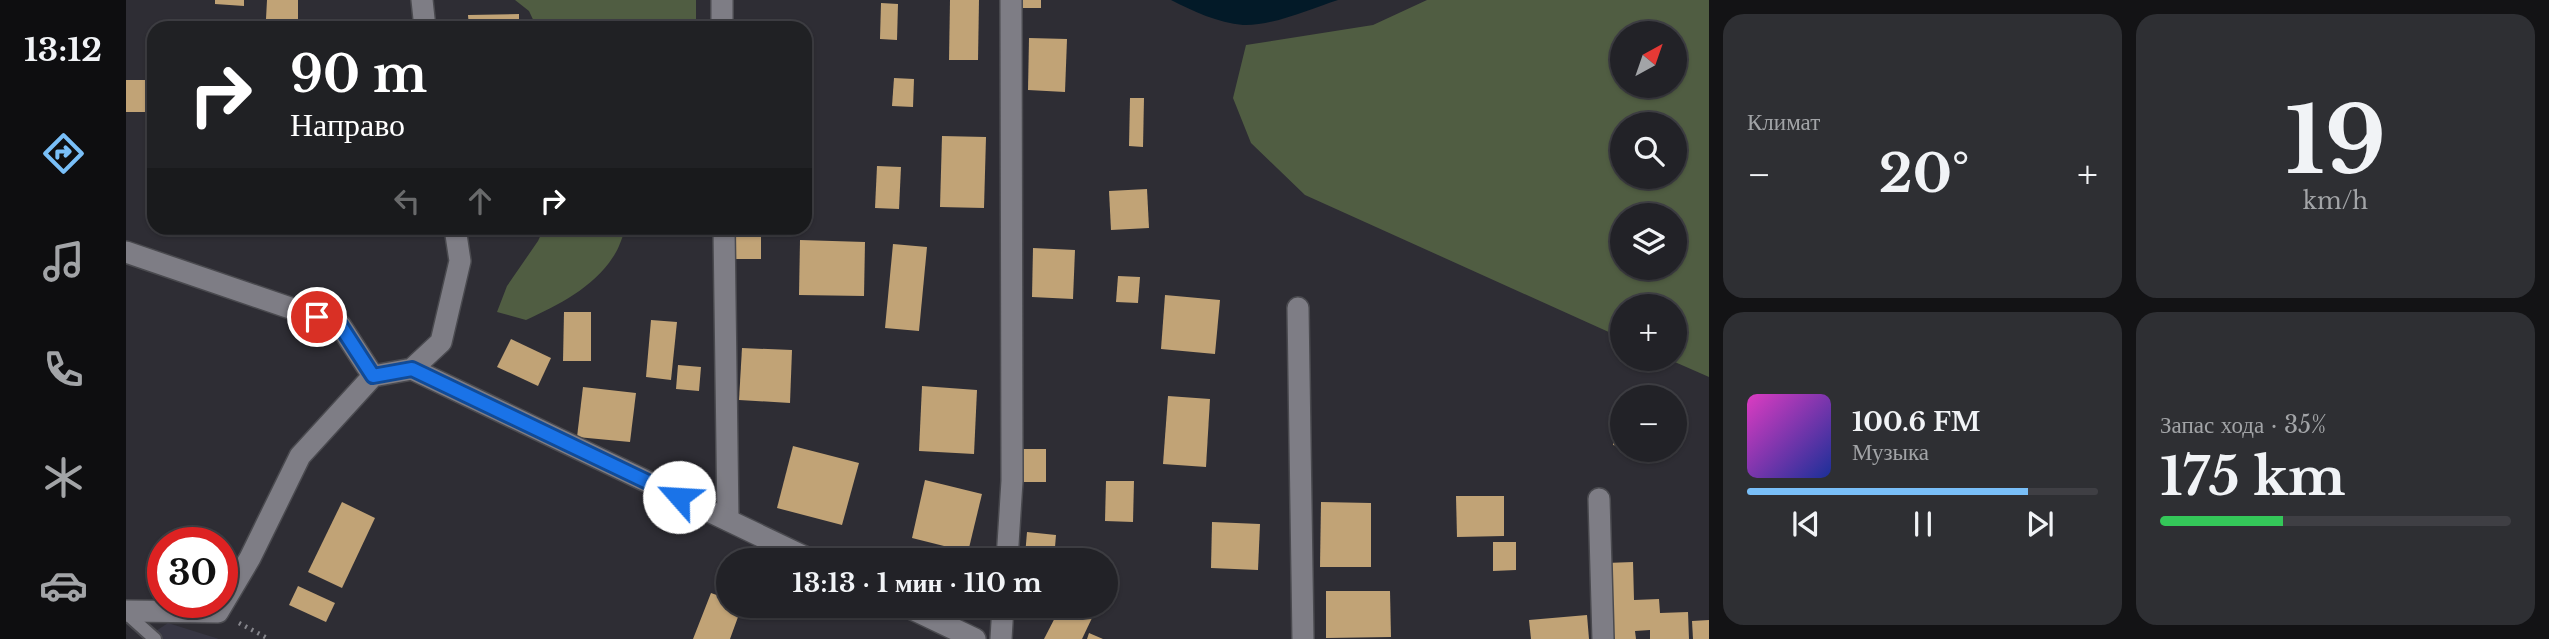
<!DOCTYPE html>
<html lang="ru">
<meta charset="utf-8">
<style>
:root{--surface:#222227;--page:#2e2f33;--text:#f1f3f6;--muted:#a2a4a7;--line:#3f3f44;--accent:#79bff8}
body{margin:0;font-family:"Libre Baskerville",serif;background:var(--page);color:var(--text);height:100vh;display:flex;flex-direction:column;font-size:26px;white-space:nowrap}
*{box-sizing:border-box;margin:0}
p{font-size:23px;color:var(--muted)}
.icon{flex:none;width:38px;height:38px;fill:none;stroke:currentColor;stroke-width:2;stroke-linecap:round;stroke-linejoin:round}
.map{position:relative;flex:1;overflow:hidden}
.panel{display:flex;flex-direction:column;gap:14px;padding:14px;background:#131315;width:840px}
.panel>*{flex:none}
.banner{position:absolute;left:21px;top:21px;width:665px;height:214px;border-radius:21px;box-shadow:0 2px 5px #0004,0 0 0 2px var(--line);background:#202124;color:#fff;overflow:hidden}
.needle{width:46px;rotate:40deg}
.controls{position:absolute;left:1484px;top:21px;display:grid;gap:14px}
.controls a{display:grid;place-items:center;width:77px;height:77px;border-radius:50%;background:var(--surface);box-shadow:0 2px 5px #0004,0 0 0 2px var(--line);font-size:35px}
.speed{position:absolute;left:21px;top:527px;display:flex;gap:14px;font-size:35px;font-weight:700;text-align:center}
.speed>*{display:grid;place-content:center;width:91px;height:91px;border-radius:50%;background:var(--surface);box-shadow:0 2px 5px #0004,0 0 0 2px var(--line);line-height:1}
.speed .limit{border:10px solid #d22;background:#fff;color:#111}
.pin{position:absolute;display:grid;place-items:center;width:60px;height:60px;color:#fff;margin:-30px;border:4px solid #fff;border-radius:50%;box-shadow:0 2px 7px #0007}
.me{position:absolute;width:77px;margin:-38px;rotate:296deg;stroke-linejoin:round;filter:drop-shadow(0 0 5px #0008)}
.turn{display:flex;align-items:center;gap:24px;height:147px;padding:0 28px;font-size:32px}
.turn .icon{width:91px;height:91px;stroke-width:2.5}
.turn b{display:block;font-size:49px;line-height:60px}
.lanes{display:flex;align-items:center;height:66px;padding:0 28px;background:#0003;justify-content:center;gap:35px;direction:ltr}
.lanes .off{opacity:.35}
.big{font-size:52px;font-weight:700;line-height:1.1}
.panel .widget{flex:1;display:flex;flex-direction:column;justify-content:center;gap:10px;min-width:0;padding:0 24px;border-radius:21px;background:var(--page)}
.panel .dial{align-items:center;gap:0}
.dial b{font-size:91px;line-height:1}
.song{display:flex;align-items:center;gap:21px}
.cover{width:84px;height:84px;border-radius:10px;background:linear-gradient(135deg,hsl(310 70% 55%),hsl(230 70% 35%))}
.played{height:7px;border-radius:4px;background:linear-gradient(90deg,var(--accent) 80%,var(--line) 80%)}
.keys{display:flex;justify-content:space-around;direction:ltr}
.heat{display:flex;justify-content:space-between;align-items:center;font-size:38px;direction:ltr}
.charge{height:10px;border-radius:5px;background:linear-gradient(90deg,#34c759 35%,var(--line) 0)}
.panel .tiles{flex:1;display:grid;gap:14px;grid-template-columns:repeat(2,1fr)}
.trip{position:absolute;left:590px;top:548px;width:402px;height:70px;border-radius:35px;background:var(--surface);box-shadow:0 2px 5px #0004,0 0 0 2px var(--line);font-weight:700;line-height:70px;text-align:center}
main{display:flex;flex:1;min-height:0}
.menu{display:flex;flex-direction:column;width:126px;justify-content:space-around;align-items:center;background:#0e0e10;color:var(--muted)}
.menu .icon{width:49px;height:49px}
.menu .selected{color:var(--accent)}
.menu b{font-size:32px;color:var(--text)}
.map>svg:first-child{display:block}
.built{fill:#373643}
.green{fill:#505d42;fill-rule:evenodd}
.water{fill:#031a28}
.building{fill:#c1a376}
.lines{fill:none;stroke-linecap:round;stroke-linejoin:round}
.lane-casing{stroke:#4a4a4f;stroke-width:16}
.street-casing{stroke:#4a4a4f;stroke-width:24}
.path{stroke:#86868c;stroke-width:4.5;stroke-dasharray:2 5;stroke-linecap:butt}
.lane{stroke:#7e7d85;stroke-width:12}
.street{stroke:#7e7d85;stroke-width:21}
.route-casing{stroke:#114b97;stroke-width:18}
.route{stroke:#1a73e8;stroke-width:12}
</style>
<main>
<nav class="menu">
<b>13:12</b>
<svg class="icon selected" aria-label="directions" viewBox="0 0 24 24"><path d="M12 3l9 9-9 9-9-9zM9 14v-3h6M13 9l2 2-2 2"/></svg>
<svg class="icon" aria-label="music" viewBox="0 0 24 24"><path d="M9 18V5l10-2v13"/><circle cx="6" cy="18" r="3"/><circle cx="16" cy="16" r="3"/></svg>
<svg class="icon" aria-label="phone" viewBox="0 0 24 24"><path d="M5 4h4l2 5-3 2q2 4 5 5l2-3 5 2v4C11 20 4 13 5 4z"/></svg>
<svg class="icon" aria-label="climate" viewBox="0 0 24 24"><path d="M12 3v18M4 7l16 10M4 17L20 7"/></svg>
<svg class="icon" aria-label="car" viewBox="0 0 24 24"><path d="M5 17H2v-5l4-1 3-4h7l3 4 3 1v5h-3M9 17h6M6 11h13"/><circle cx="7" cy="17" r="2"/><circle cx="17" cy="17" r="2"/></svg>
</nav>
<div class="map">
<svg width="1583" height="639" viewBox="0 0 1583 639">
<rect width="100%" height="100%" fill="#2e2d34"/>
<path class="built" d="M42,623L93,639H18Z"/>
<g class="green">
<path d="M389,0H570V28H411L403,11Z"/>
<path d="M1301,0H1583V377L1542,359H1549V306H1496V338L1179,195L1125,143L1107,98L1120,45L1247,25ZM1496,33H1549V86H1496ZM1496,124H1549V177H1496ZM1496,215H1549V268H1496Z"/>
<path d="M418,228H500C496,237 493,249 487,257C467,288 432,305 400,320L371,312L381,286L412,241Z"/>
</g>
<path class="water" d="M1045,0H1212C1184,9 1147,26 1117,25C1092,23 1067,11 1045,0Z"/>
<g class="building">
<path d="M89,0H118V6L89,4Z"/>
<path d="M141,0H172V19H184V28H129L130,19H140Z"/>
<path d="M824,0H853L852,60H823Z"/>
<rect x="893" y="0" width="22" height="8"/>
<path d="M755,3L772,4L771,40L754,39Z"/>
<path d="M393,14V28H343L342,15Z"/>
<path d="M903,38L941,39L939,92L902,90Z"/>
<path d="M768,78L788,79L787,107L766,106Z"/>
<rect x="0" y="80" width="25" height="32"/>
<path d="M1004,98H1018L1017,147L1003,146Z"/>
<path d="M816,136L860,137L858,208L814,207Z"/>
<path d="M751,166L775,167L773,209L749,208Z"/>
<path d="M1021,189L1023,228L985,230L983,191Z"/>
<rect x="607" y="228" width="28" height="31"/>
<path d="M674,240L739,242L738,296L673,295Z"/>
<path d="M767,244L801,247L793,331L759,328Z"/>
<path d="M907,248L949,250L947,299L906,297Z"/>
<path d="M992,276L1014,277L1012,303L990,302Z"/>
<path d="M1039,295L1094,300L1089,354L1035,349Z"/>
<path d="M438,312H465V361H437Z"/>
<path d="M525,320L551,322L545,380L520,377Z"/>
<path d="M385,339L425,358L412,386L371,367Z"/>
<path d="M616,348L666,350L664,403L613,400Z"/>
<path d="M552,365L575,367L573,391L550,389Z"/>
<path d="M796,386L851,390L848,454L793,451Z"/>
<path d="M457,387L510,393L504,442L451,437Z"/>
<path d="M1042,396L1084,399L1080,467L1037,464Z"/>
<path d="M1490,424L1496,425V447L1487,445Z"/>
<path d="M667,446L733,463L716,525L651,508Z"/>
<path d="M897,449H920V482H896Z"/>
<path d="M799,480L856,494L842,552L786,538Z"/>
<path d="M980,481H1008L1007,522L979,521Z"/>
<path d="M1330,496H1378V536L1331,537Z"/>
<path d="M216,502L249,518L216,588L182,572Z"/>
<path d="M1195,502L1245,503V567H1194Z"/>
<path d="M1086,522L1134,524L1132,570L1085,568Z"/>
<path d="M901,532L930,535L928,559L899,556Z"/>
<path d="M1367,542H1390V570L1367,571Z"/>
<path d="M1507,562L1508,600L1533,599L1534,613L1562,612L1563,639H1524V630L1509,631L1510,639H1483L1480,563Z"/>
<path d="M172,586L209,603L200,622L163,605Z"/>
<path d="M1200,591H1264L1265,637L1200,638Z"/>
<path d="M585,593L602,599V606H616L604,639H567Z"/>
<path d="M935,606H941L966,618L956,639H918Z"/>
<path d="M1461,615L1463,639H1405L1403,620Z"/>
<path d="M1583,620V639H1567L1566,621Z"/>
<path d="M963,633L977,639H961Z"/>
</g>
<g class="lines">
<defs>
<path id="lane" d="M0,613L29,639"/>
<g id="street">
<path d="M296,0L299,28"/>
<path d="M596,0V28"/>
<path d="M598,228L602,520"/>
<path d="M0,252L214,325L247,376"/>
<path d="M1172,308L1177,639"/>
<path d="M286,369L685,560"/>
<path d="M1473,499L1477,639"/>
<path d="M881,560L886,481L885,0"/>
<path d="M780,606L849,639"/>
<path d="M0,611L92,612L124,558L174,456L247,376L286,369L315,342L334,261L329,228"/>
<path d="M875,639L877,606"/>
</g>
</defs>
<use href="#lane" class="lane-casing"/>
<use href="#street" class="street-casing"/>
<path class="path" d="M113,623L143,639"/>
<use href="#lane" class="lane"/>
<use href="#street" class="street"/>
</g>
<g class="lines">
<defs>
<path id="route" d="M191,317L214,325L247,376L286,369L553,497"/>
</defs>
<use href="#route" class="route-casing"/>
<use href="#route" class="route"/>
</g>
</svg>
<div class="controls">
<a><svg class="needle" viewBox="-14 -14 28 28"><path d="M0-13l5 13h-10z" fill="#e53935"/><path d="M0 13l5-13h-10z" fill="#a2a4a7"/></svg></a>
<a><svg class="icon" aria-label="search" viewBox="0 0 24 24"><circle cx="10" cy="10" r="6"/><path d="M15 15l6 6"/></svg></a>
<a><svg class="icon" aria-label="layers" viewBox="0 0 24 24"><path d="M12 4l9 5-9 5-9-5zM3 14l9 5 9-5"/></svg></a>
<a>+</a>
<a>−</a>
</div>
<div class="speed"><div class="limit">30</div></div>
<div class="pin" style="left:191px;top:317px;background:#d93025"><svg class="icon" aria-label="arrive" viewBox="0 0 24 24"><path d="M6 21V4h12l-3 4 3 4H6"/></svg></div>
<svg class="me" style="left:553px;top:497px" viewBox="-20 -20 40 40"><circle r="19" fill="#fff"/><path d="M0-13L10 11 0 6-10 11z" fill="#1a73e8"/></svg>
<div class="trip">13:13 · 1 мин · 110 m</div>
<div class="banner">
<div class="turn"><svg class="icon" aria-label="right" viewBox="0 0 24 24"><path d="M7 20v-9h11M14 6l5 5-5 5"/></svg><div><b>90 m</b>Направо</div></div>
<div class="lanes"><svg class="icon off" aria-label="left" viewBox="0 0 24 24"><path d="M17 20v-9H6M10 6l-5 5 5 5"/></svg><svg class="icon off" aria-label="ahead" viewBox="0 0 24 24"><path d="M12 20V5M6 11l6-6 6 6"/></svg><svg class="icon" aria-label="right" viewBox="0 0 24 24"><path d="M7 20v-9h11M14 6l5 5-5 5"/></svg></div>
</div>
</div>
<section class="panel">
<div class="tiles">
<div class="widget"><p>Климат</p>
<div class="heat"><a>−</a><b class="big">20°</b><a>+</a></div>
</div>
<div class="widget dial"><b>19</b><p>km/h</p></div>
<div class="widget">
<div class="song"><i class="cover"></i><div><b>100.6 FM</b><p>Музыка</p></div></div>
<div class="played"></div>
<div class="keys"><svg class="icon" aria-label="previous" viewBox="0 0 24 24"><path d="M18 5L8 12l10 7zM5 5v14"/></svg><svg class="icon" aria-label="pause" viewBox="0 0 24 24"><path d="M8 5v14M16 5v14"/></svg><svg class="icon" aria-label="next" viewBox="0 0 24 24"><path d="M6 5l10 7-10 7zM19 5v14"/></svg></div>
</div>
<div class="widget"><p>Запас хода · 35%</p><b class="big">175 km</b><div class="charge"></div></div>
</div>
</section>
</main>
